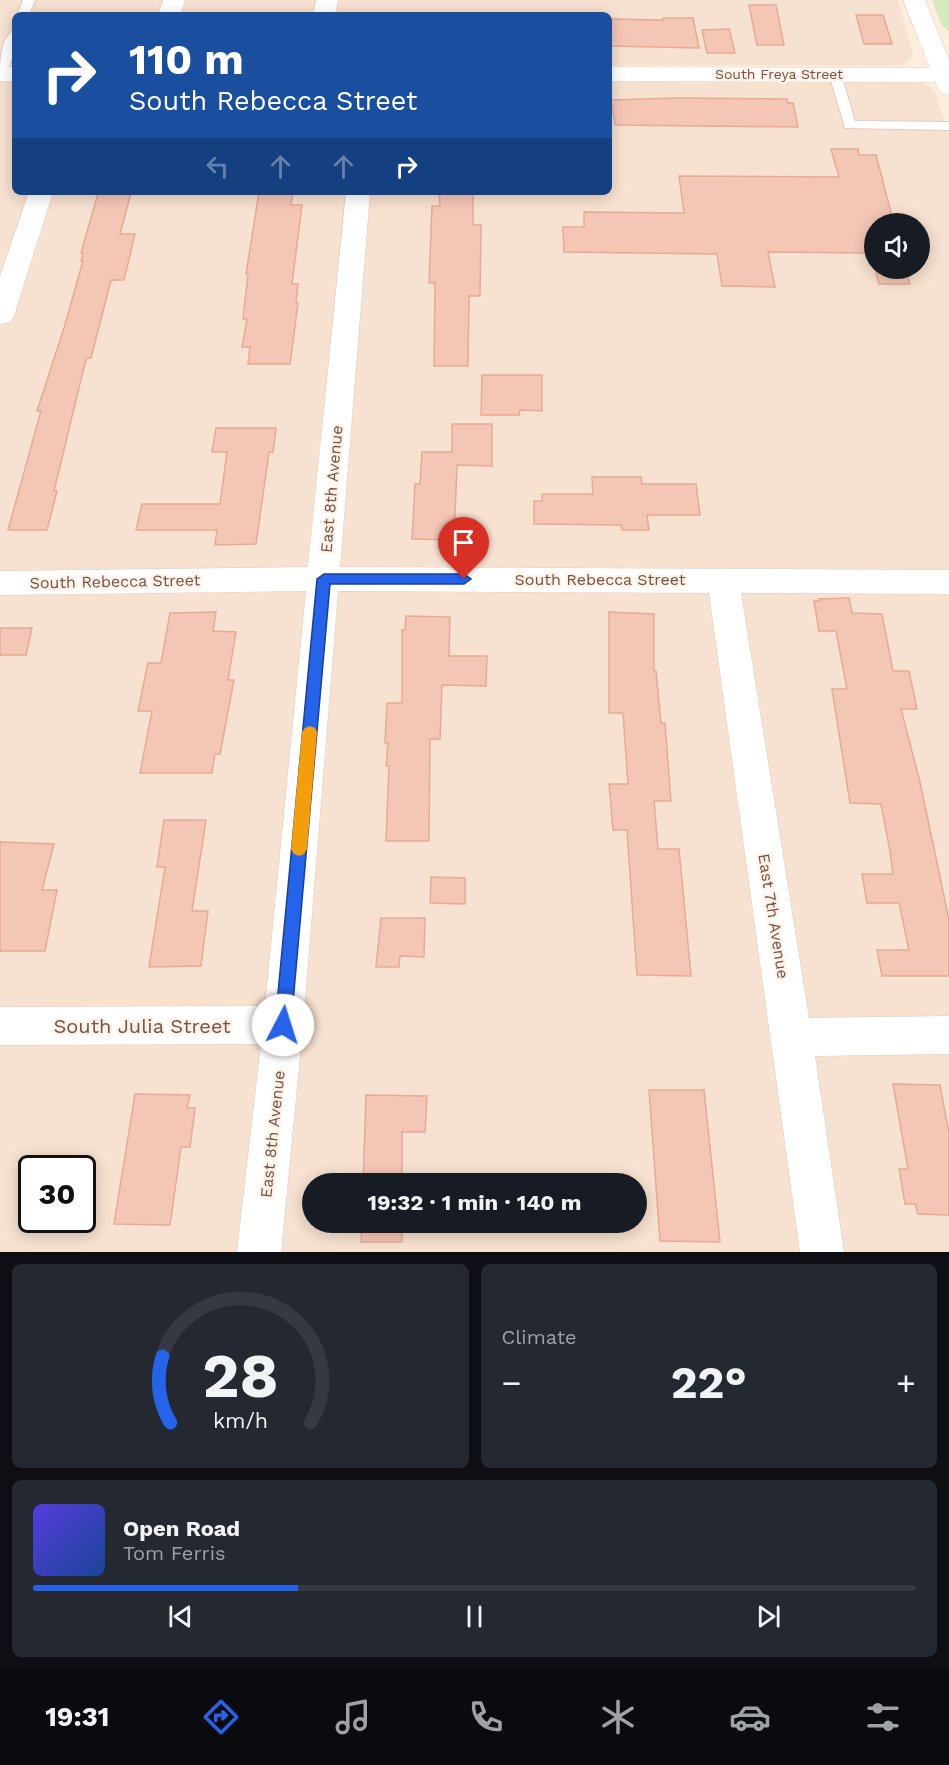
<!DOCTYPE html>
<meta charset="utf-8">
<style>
:root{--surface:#171b24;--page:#242831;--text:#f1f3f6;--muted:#9ea1a6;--line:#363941;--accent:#2563eb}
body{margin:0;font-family:"Work Sans",sans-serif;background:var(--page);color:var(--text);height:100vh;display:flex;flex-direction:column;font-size:22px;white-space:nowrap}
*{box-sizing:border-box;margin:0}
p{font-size:20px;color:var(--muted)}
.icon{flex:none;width:33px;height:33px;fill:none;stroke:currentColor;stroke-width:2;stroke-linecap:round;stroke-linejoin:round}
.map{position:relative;height:1252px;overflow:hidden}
.sheet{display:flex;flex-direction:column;gap:12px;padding:12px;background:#0d0f14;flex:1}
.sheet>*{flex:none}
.hud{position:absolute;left:12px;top:12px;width:600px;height:183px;border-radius:9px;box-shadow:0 3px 15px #0003;background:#1a4fa0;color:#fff;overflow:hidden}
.controls{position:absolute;left:864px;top:213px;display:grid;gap:12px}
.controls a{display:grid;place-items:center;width:66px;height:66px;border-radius:50%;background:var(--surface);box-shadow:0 3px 15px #0003;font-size:30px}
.speed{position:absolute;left:18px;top:1155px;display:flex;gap:12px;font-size:30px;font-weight:700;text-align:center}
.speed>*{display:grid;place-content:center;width:78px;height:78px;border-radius:50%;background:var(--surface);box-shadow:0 3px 15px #0003;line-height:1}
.speed .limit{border:3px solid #111;border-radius:9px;background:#fff;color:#111}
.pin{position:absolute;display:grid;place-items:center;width:51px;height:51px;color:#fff;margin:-62px -26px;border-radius:50% 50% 50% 0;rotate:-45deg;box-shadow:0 0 6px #0007}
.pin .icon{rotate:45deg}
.me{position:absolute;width:66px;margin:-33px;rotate:5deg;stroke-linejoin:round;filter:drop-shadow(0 0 4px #0008)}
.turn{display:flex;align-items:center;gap:21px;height:126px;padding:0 18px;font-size:27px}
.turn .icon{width:78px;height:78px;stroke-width:2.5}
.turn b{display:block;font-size:42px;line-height:51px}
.lanes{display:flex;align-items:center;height:57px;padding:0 18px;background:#0003;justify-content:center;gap:30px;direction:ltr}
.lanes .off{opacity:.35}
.big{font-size:45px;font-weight:700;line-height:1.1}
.sheet .card{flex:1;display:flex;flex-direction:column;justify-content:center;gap:9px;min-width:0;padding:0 21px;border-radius:9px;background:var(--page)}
.sheet .dial{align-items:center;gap:0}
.dial svg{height:156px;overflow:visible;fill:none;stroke:var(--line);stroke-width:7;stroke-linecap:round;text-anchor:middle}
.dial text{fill:var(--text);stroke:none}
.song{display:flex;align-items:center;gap:18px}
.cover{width:72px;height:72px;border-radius:9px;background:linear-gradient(135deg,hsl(250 70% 55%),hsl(220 70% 35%))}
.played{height:6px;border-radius:3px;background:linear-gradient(90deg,var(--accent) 30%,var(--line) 30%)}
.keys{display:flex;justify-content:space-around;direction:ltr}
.heat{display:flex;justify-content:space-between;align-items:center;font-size:33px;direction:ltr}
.sheet .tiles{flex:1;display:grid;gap:12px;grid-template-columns:1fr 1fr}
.card:last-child{grid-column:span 2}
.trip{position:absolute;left:302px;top:1173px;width:345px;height:60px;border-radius:30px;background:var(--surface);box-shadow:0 3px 15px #0003;font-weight:700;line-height:60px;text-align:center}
.menu{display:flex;height:96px;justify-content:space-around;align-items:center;background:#090b0e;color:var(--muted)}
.menu .icon{width:42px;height:42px}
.menu .current{color:var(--accent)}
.menu b{font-size:27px;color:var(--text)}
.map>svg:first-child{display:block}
.residential{fill:#f7e1d0;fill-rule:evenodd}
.green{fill:#d6ebbd}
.building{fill:#f4c6b5;stroke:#e7aa95;stroke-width:1.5}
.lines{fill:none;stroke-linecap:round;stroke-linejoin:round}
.lane-casing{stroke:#e3cabe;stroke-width:2}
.street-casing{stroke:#e3cabe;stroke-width:1}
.secondary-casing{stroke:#e9cabb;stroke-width:1}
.lane{fill:#fff;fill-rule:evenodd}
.street{fill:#fff;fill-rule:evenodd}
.secondary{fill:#fff;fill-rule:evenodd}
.route{fill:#2563eb;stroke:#184099;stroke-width:1.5}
.slow{fill:#f59e0b}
.labels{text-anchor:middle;stroke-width:4.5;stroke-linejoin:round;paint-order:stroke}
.far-street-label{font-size:14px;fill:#755146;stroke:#fff2e6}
.street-label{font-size:16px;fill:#755146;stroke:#fff2e6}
.near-street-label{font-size:20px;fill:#755146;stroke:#fff2e6}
</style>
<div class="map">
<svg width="949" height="1252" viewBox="0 0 949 1252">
<rect width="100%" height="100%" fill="#fdeedf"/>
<g class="residential">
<path d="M0,0H898L913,54L910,60L904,64L893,66L609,65V15H15V64H0Z"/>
<path d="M0,81H15V192H609V82H919L928,86L935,92L949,135V1252H0ZM874,224H920V268H874ZM32,1168H82V1220H32ZM312,1184H636V1222H312Z"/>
</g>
<path class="green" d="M932,0H949V32L941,24Z"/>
<g class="building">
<path d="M749,5H776L784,45H757Z"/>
<path d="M856,15H883L892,44H864Z"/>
<path d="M663,18H693L699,48L609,46V19L663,20Z"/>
<path d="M729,29L735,53H707L702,30Z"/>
<path d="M676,98L787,99L788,103H793L798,127L615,125L611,100Z"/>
<path d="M831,149H858L859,155H876L894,224H874V267L871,253L768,252L775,287L722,286L717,254L564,252L563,227H584V212L684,213L679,176L839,177Z"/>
<path d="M259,192H293L291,205H302L292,284H298L296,303H298L290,364H248L250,347H242L247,319H243L248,274H246Z"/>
<path d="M439,192H473V225H481L480,296H469L468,366H434L435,283H429L432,206H440Z"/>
<path d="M98,193H131L120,234H135L124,280H111L91,358H87L85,363L54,491H57L47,530H8L41,411H37L64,328L83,261H81L83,253H81Z"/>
<path d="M875,268H905L910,284H879Z"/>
<path d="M482,375H542V411L520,410L519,415H481Z"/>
<path d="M452,424H492V466L457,465L454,540L412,539L415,484H420L422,452H452Z"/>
<path d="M216,428H276L273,452H269L256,544L215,545L217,530H136L142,504H220L227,452H212Z"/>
<path d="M592,477H641L642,484H696L700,515H647L649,530H622L621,525L534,524V501H542V494H593Z"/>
<path d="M849,598L852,613L882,614L893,671H909L917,709H901L920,782L949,920V976H882L877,950H909L899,903H867L862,874H893L890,851L881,804L850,803L832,689H847L836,631H819L814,601H820L819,599Z"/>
<path d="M216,612L213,631L236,632L228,680H234L220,754H215L212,773H140L152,711H138L148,663H161L170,613Z"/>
<path d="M609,612L654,614V671H656L661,723H665L671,801H654L658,849H679L691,976L637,975L627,830H613L609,784H628L623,713H609Z"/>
<path d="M406,616L450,617L449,656H487L486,686L442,685L440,739H430L429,841H386L389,766H386L388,743H385L387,703H402V630H405Z"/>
<path d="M0,628H32L26,655H0Z"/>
<path d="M164,820H206L192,911H208L201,966L149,967L165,867H157Z"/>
<path d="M0,842L54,844L42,890H57L45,951H0Z"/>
<path d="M431,877L465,878V904L430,903Z"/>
<path d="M381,918H425L424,957L400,956L399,967H376Z"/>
<path d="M893,1084L940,1085L949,1133V1215L918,1214L915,1204H905L899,1169H908Z"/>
<path d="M649,1090H704L720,1242L660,1241Z"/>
<path d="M135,1094L190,1095L187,1108H195L190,1147H181L170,1225L114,1224Z"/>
<path d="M366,1095L427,1096L425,1132H402V1184H363Z"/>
<path d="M362,1222H402V1242H361Z"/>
</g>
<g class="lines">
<defs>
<g id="lane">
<path d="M23,0H35L29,15H17Z"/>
<path d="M15,30C15,43 14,70 0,75C0,62 1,35 15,30Z"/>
<path d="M835,70L841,74L855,121L949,122V130L845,128L829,74Z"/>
</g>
<g id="street">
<path d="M163,0H185L180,15H158Z"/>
<path d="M316,0H338L335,15H313Z"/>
<path d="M29,192H53L14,316L10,322L0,324V276Z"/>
<path d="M346,192H370L340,567L949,570V594L741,593L809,1018L949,1016V1054L815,1056L844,1252H800L709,593L338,591L303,1025L281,1252H237L261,1044L0,1045V1007L265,1006L306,591L0,595V571L308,567Z"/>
</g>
<g id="secondary">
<path d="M903,0H925L949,60V95L941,93L935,82L609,81V67L930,68Z"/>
<rect x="0" y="67" width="15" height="14"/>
</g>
</defs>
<use href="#lane" class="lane-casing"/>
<use href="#street" class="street-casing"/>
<use href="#secondary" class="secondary-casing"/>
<use href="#lane" class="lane"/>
<use href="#street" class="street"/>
<use href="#secondary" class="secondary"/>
</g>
<path class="route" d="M324,574H464L471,579L464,584H330L291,1025L289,1031L283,1033L277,1031L275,1025L317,579Z"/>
<path class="slow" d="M310,726L315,728L317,732L307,849L304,854L299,856L294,854L291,849L302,732L305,728Z"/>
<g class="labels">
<g class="far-street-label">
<text x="779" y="79">South Freya Street</text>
</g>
<g class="street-label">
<text transform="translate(331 489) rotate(-85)" y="6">East 8th Avenue</text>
<text x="600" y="585">South Rebecca Street</text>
<text transform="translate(115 581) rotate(-1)" y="6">South Rebecca Street</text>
<text transform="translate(774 916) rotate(81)" y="6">East 7th Avenue</text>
<text transform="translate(272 1134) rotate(-84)" y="6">East 8th Avenue</text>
</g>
<g class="near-street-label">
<text x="142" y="1033">South Julia Street</text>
</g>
</g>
</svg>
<div class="controls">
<a><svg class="icon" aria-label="sound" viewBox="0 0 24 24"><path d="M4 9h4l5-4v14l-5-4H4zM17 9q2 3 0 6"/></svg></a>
</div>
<div class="speed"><div class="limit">30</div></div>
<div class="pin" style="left:464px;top:579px;background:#d93025"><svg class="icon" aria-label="arrive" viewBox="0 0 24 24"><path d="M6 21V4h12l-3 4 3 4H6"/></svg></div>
<svg class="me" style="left:283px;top:1025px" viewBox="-20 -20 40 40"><circle r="19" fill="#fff"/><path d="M0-13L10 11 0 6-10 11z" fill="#2563eb"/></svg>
<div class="trip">19:32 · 1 min · 140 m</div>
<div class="hud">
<div class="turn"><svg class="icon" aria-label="right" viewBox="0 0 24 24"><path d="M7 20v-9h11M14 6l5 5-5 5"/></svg><div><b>110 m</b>South Rebecca Street</div></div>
<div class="lanes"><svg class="icon off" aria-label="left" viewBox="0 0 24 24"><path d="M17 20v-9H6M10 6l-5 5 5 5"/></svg><svg class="icon off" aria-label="ahead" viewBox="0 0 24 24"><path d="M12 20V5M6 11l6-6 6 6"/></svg><svg class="icon off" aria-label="ahead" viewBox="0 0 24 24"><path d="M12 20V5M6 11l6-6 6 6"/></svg><svg class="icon" aria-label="right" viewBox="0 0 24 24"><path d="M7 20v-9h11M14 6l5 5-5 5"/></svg></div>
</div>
</div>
<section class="sheet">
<div class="tiles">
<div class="card dial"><svg viewBox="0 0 100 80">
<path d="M14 69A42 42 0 1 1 86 69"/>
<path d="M14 69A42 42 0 0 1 10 35" stroke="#2563eb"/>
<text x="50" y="56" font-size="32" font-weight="700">28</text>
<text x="50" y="72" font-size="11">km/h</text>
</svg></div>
<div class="card"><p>Climate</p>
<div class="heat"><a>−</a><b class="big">22°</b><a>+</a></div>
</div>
<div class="card">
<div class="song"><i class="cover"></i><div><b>Open Road</b><p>Tom Ferris</p></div></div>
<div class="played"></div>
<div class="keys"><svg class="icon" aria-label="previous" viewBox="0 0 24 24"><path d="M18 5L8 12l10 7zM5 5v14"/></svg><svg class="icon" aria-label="pause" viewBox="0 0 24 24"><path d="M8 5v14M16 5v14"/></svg><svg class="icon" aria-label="next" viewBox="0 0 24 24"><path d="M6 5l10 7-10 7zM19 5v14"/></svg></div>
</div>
</div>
</section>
<nav class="menu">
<b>19:31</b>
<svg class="icon current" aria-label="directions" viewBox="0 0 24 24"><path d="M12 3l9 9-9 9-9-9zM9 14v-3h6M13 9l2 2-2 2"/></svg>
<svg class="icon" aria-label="music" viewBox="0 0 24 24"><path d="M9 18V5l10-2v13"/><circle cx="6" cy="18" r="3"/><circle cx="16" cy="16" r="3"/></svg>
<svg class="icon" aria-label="phone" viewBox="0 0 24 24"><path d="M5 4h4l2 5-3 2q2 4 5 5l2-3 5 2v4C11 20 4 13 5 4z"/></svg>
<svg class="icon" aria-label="climate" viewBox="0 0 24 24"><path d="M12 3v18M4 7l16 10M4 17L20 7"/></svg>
<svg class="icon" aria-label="car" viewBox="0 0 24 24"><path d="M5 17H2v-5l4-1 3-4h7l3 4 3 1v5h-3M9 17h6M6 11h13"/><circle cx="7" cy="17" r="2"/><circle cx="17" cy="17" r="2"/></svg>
<svg class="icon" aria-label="filters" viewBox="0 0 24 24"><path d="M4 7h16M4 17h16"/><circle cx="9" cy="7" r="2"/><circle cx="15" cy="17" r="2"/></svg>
</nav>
